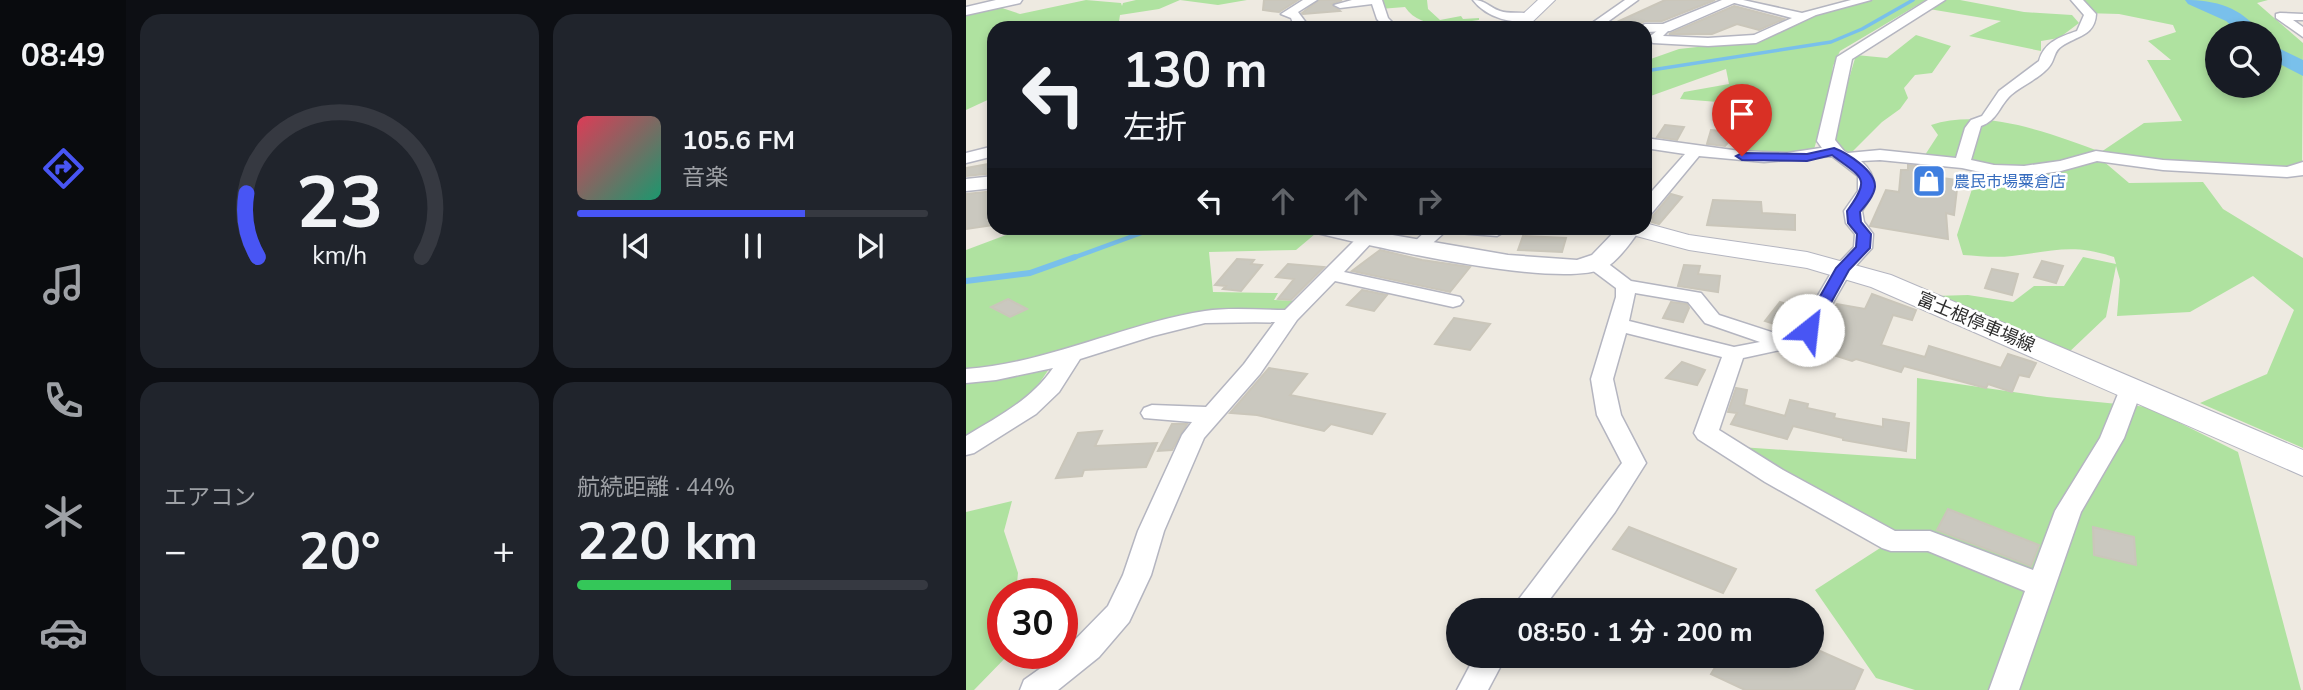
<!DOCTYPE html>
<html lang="ja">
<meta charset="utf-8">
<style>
:root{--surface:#171b24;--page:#20242c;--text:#f1f3f6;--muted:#9ea1a6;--line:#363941;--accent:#4855f4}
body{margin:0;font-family:"Nunito Sans","Noto Sans JP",sans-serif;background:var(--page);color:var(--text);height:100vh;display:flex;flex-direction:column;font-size:26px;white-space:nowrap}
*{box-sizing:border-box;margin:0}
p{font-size:23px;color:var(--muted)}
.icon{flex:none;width:38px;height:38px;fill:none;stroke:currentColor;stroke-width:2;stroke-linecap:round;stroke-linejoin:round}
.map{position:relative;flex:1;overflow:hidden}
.panel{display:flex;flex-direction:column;gap:14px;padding:14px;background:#0d0f14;width:840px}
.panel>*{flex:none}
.guide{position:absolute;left:21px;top:21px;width:665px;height:214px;border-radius:21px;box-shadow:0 4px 10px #0003;background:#171b24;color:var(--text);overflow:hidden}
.controls{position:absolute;left:1239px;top:21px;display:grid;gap:14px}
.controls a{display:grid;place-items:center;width:77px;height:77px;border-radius:50%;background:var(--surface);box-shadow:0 4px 10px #0003;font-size:35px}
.speed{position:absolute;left:21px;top:578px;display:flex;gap:14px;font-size:35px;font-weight:700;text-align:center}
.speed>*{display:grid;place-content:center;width:91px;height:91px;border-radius:50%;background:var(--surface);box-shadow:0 4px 10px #0003;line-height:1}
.speed .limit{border:10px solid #d22;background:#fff;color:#111}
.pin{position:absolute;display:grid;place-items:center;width:60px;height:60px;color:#fff;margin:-72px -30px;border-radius:50% 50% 50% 0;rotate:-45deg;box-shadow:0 0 7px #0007}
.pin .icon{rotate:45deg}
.me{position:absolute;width:77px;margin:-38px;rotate:29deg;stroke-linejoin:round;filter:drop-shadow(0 0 5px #0008)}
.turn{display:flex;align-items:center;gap:24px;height:147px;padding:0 21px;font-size:32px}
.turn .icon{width:91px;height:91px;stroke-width:2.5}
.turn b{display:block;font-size:49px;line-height:60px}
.lanes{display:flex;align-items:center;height:66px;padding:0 21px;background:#0003;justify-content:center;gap:35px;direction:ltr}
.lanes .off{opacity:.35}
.big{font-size:52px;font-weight:700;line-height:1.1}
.panel .card{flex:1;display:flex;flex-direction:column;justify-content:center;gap:10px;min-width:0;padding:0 24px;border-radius:21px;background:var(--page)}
.panel .dial{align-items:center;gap:0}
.dial svg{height:182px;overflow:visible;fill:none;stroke:var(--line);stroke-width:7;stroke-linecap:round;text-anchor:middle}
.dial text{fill:var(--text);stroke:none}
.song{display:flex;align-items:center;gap:21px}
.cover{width:84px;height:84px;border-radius:10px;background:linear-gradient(135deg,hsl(350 70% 55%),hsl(160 70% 35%))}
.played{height:7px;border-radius:4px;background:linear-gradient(90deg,var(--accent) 65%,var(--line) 65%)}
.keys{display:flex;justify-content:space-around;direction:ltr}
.heat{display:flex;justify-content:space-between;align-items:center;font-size:38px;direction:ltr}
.charge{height:10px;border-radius:5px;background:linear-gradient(90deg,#34c759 44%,var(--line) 0)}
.panel .tiles{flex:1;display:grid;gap:14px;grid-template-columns:repeat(2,1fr)}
.trip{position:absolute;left:480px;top:598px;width:378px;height:70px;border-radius:35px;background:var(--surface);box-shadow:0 4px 10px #0003;font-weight:700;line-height:70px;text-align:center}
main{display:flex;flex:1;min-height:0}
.menu{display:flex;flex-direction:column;width:126px;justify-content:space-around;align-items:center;background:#090b0e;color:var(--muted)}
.menu .icon{width:49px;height:49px}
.menu .active{color:var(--accent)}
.menu b{font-size:32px;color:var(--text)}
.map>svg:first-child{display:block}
.green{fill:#afe2a0;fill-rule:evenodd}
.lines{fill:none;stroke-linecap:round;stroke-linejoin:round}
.stream-far2{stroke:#79c0eb;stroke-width:3.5}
.stream-far1{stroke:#79c0eb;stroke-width:4.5}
.stream{stroke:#79c0eb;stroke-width:6}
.river{fill:#79c0eb;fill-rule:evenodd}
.building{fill:#cac8bf;stroke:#cac6ba;stroke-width:2}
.minor-casing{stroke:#b4b5c0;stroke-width:3}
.tertiary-casing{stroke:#b4b5c0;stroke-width:3}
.secondary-casing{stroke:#b4b5c0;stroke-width:2}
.minor{fill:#fff;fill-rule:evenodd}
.tertiary{fill:#fff;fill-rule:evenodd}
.secondary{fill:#fff;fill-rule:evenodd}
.route{fill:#4855f4;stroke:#2f379f;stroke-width:2}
.labels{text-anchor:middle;stroke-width:5;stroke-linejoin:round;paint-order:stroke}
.far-shop-label{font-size:16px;fill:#366cbe;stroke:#fff;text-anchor:start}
.street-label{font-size:18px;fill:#2e2e2e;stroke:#fff}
</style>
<main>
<nav class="menu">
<b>08:49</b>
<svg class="icon active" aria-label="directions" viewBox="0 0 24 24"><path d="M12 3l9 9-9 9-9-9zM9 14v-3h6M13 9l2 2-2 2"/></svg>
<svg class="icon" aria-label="music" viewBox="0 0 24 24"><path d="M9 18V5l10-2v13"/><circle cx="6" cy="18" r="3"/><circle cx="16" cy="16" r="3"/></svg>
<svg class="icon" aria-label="phone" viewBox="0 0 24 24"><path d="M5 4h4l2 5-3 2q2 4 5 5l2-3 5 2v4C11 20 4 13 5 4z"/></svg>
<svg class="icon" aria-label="climate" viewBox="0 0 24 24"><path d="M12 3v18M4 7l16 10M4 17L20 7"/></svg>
<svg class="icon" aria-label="car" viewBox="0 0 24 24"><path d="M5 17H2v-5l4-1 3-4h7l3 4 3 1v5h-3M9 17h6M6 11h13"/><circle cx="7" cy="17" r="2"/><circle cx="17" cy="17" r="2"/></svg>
</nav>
<section class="panel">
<div class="tiles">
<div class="card dial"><svg viewBox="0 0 100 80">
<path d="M14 69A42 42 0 1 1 86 69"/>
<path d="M14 69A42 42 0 0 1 9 41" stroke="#4855f4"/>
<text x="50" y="56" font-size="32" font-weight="700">23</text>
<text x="50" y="72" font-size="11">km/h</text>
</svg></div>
<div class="card">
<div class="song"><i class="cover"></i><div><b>105.6 FM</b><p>音楽</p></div></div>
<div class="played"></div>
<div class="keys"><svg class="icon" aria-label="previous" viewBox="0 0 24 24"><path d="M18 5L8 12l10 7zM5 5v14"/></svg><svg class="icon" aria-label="pause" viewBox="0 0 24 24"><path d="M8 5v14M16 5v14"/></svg><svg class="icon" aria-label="next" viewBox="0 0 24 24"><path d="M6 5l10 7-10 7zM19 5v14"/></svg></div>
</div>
<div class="card"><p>エアコン</p>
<div class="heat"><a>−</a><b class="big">20°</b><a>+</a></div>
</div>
<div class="card"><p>航続距離 · 44%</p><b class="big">220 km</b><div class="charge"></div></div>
</div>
</section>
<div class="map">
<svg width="1337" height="690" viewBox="0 0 1337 690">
<rect width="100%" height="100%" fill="#eeeae1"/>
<g class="green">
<path d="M120,0L155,3L156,6L157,3L170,0H281L252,5L214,0L193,9L154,15L152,28H28V97L0,110V13L30,6L54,14Z"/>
<path d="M411,0H461L462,9L474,20L495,16L497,19L513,18V20C487,23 455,31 439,7L414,9Z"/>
<path d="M907,0H960L874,51L867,66L864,93L847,153L834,155L770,152L776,141V129L753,119L752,102L714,99L718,92L763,84L760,69L679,98V61L713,49L794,40L848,16Z"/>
<path d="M979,0H994L1058,12L1106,15L1113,23L1093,38L1075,41V51L1003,36L1035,21L963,9Z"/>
<path d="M1107,0H1302L1291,3L1337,43L1336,170L1136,160L1163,183L1237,182L1257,209L1337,258V448L1234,403L1301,374L1328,310L1287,276L1224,312L1151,316L1154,280L1150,266L1140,317L1100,355L969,296L1002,295L1047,302L1068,286H1098L1117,257L1150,264L1148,257C1107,243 1087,251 1046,256C1030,258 1013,256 997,255L991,235L1006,189L1028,170L957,158L972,135L965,125C1018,108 1085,133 1135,152L1178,123L1216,121L1181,60H1205L1182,41L1210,32L1207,25L1153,14L1118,13ZM1251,33H1304V86H1251Z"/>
<path d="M950,35L985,46L966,73L949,75L938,88L942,98L934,109L916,122L885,153L869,146L866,136L890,55L921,58Z"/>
<path d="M59,228H330L349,234L330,250L243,252L247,292L312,293L308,300L335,301L324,316L261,315L86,364C61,405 41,416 0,440V250Z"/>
<path d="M951,378L1081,397L1182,407L1272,452L1335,690H949L910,678L849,590L925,541L760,446L950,459Z"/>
<path d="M46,501L38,531L52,573L50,593H37V653H44L8,690H0V512Z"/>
</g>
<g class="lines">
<path class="stream-far2" d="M679,71L865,42L896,29L947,0"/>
<path class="stream-far1" d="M104,259L189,228"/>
<path class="stream" d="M0,281L64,273L109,257"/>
<g class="river">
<path d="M1219,0C1249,0 1276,7 1294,33H1274L1260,21L1222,4Z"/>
<path d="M1304,44L1337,60V76L1304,59Z"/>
</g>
</g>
<g class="building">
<path d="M298,0H332L313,12L297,10Z"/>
<path d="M353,0H376L366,4L374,11L337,14L336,13Z"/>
<path d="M699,0H749L696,21H679L670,26L638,28Z"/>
<path d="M768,6L818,19L793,30L771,24L746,34H703Z"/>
<path d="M699,125L718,127L711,140L691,137Z"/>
<path d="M745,130L771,133L759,146L741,144Z"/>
<path d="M28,163V173L0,176V168Z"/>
<path d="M942,165L968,168V177L992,180L988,215L980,213L982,239L904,226L920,190L933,192L935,170H942Z"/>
<path d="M28,191V225L0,229V194Z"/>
<path d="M705,194L716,197L693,224L686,222L687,216Z"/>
<path d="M747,200L795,202L796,213L829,215V230L741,225Z"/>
<path d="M557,236L600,238L596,252L552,250Z"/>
<path d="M414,250L456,260L504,267L484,292L386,271Z"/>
<path d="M271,259L288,260L285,264L296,265L275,291L257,289L260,286L249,285Z"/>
<path d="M1076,261L1097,266L1090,283L1068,277Z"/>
<path d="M322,264L358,267L325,300L312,299L328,279L310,277Z"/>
<path d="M718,265L734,266L732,274L754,276L752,292L712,286Z"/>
<path d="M1026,269L1052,274L1046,295L1019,288Z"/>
<path d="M396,290L421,295L408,311L381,305Z"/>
<path d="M906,294L950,310L946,320L927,315L915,345L959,357L963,346L1035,368L1042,354L1070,363L1063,377L1053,375L1046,392L1022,384L1020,388L938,366L935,372L890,359L886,361L842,347L871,304L899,309Z"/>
<path d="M42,299L61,309L44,317L25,307Z"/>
<path d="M705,302L721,304L723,308L717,322L697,318Z"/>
<path d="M814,302L840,310L832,324L824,329L799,321Z"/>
<path d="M488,318L524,324L504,350L469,344Z"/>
<path d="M716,362L739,370L731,385L700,378Z"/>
<path d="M303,368L341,374L324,395L419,414L406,434L365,424L358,431L291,415L264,413Z"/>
<path d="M770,388L781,390L778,405L819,416L824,400L842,404L841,408L869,414L868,418L917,427V419L943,423L940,451L877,440V438L827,426L821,439L765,424L771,413L762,412Z"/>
<path d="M206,424H221L206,450L192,451Z"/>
<path d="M136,431L129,446L191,443L180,467L118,470L116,476L90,478L112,433Z"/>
<path d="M982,509L1073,545L1065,566L971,530Z"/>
<path d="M663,527L770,569L757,593L647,549Z"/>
<path d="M1127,527L1168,537L1170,565L1128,555Z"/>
<path d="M845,647L897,670L888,690H779L745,674L756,656H845Z"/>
</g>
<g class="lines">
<defs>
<g id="minor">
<path d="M337,0H351L332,12L344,28H329L325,18L315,14Z"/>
<path d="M386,0H416L422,18L432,28H419L411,19L406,4L374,8L368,5Z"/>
<path d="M507,0C520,0 522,7 534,11C545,15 559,10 569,16C551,29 519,16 507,0Z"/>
<path d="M659,0H672L633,28H619Z"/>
<path d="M757,0H777L836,13L885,0H905L850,15L790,43L742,46L687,43L681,39L699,24L705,28L697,36L742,38L788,35L826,18Z"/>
<path d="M1105,0H1117L1130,14C1129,36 1110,36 1096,46C1088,51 1089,58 1085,64C1077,77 1056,85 1045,95C1033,106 1032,120 1015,126L1005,160L1028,165L1058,166L1094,161L1130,151L1197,160L1321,167L1337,162V175L1321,177L1197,170L1131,161L1095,171L1058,176L1028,175L996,168L914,160L895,161C914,178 909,192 896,211L898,222L907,234L906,248L885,271L849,334L828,347L777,358L753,430L817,470L929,531H964L1067,570L1089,511L1134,438L1154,389L1157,384H1173L1176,389L1158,438L1115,512L1053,690H1023L1059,591L962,551H925L916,548L799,482L732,439L728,433L756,357L660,333L647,379L655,415L680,463L649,512L575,611H544L656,463L631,415L625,379L650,297V288L622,267L620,263L622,259H636L665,281L735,293L753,315L818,336L834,326L868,268L888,247L889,234L880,223L878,211L892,191V176L866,156L798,162L733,156L685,214L679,215V199L719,154L679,148V138L774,151L821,153L868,146L882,153L914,150L990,158L999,128L1005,120L1016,116L1033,91L1073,61C1078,42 1094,37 1111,31L1118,15ZM669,293L722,302L739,323L794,342L768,347L663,321Z"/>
<path d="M1314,13L1337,14V20H1327L1337,27V37L1310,18V14Z"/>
<path d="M28,146V156L0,163V153Z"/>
<path d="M463,228H537L540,231L531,236L479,232L459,250H447L444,246Z"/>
<path d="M400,234L409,239L378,272L494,297L497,301L494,305L487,307L369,281L331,320L294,374L238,438L198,531L185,575L163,622L133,657L92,690H54L58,680L96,653L142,606L157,575L172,531L216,435L226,422L178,418L175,413L178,408L186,405L240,407L278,364L309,322L239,323L187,336L114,359L93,392L70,414L8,453L0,455V436C33,416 65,400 87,368L30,380L0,383V369C83,363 157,324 239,311C265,307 292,310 319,310L394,235Z"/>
<path d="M509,656H540L522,690H491Z"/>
</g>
<g id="tertiary">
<path d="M30,0H56L54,3L0,15V7Z"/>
<path d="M756,0H775L704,31L679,32V28H672L679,24H697Z"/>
<path d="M962,0H979L886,59L869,140L878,151L868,157L861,155L851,141L871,57Z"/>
<path d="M28,176V188L0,191V179Z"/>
<path d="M348,228H386L542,255L611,260L626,255L652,228H675C667,240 652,261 639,268C593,290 405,246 351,233Z"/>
</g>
<g id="secondary">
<path d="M572,0H589L560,28H542Z"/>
<path d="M679,223L723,235L841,252L925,275L1337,450V476L905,287L841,268L723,250L659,233L656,228H679Z"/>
</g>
</defs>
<use href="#minor" class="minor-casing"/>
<use href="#tertiary" class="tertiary-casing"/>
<use href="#secondary" class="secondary-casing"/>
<use href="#minor" class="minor"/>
<use href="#tertiary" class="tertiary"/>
<use href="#secondary" class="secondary"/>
</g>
<path class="route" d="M868,148C881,153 910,171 909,187C908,196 900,205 894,212L895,222L905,234L904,248L883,270L850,330L842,335L835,330L870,268L890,247L891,234L882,223L881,211C906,177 896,178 866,155L841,161L776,160L770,156L776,153L841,154Z"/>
<defs>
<symbol id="shop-square" viewBox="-11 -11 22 22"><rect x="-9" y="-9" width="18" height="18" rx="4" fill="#3f7fe0" stroke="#fff"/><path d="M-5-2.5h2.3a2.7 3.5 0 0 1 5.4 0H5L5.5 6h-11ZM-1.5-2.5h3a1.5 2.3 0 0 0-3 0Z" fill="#fff"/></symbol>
</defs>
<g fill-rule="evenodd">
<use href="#shop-square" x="944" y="162" width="38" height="38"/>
</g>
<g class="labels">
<g class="far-shop-label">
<text x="988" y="187">農民市場粟倉店</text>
</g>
<g class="street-label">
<text transform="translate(1010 322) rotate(23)" y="6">富士根停車場線</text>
</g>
</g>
</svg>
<div class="controls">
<a><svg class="icon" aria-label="search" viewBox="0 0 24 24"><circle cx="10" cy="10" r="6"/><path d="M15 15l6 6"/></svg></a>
</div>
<div class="speed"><div class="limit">30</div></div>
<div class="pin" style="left:776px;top:156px;background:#d93025"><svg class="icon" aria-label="arrive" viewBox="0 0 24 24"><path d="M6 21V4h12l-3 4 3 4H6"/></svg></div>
<svg class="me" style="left:842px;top:330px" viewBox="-20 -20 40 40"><circle r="19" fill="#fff"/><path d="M0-13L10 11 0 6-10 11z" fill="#4855f4"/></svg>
<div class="trip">08:50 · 1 分 · 200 m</div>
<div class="guide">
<div class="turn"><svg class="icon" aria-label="left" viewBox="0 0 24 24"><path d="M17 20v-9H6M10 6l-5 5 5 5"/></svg><div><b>130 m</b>左折</div></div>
<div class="lanes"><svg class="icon" aria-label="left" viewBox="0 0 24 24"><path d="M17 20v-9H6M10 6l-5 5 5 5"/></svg><svg class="icon off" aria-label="ahead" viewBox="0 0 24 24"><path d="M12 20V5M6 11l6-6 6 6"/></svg><svg class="icon off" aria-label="ahead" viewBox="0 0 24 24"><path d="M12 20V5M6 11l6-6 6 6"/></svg><svg class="icon off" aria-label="right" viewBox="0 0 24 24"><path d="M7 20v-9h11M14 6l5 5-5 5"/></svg></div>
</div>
</div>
</main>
